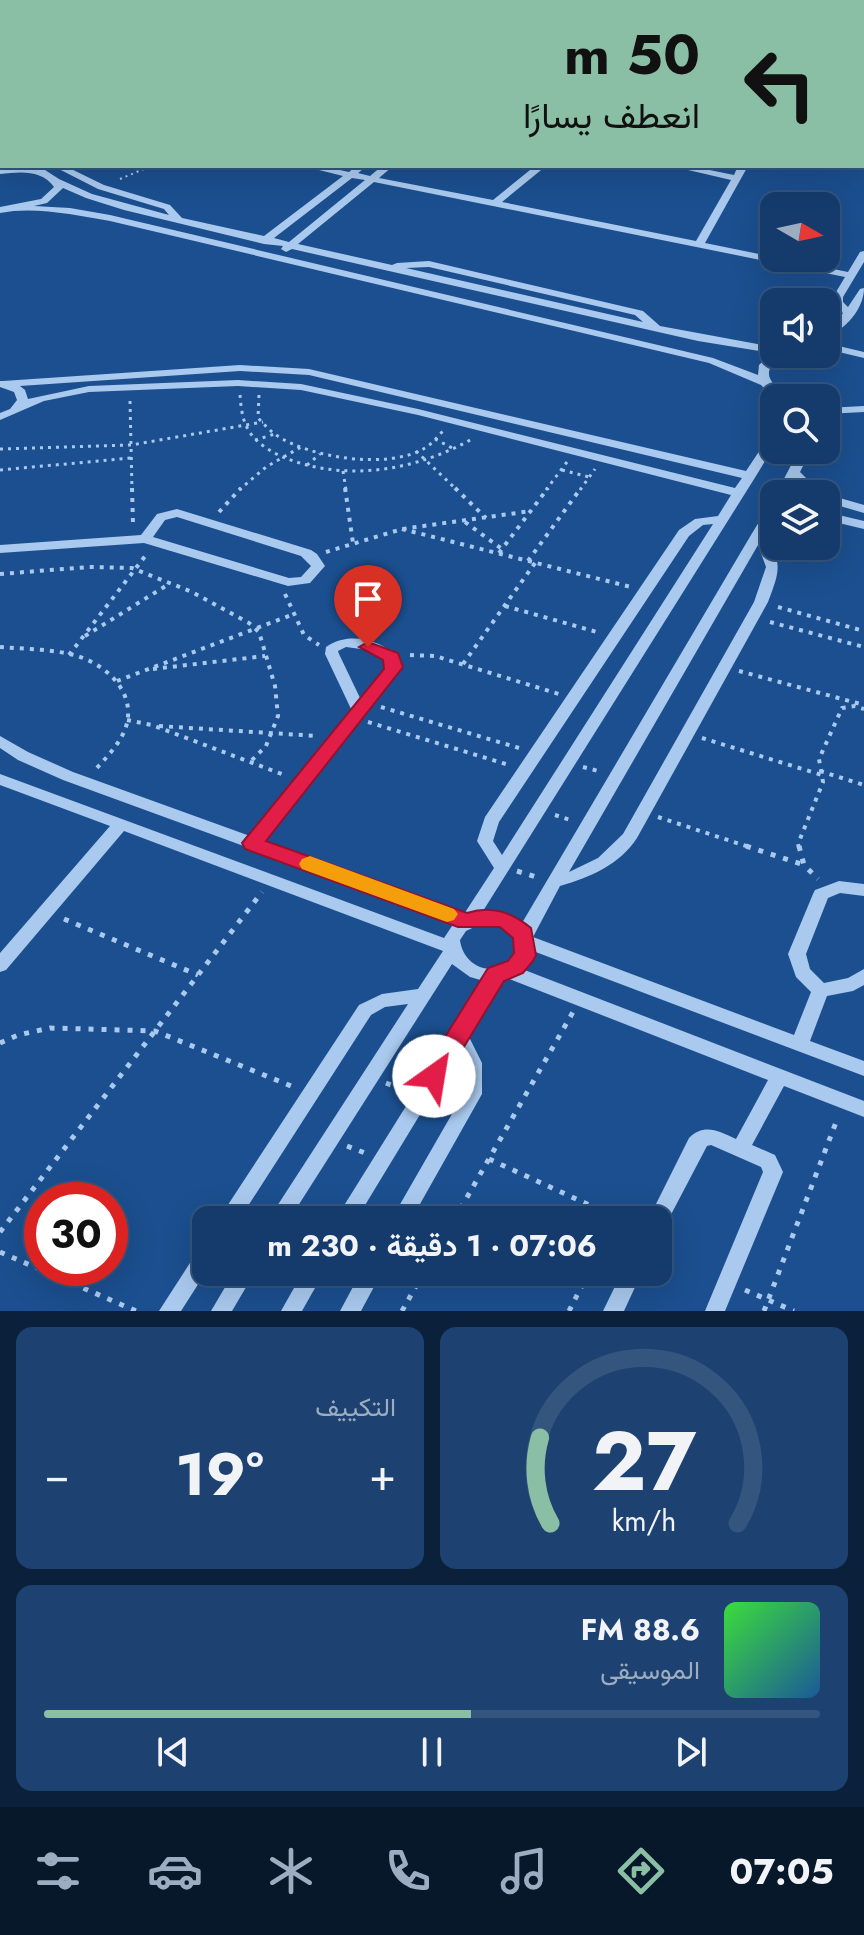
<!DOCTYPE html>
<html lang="ar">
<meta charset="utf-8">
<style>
:root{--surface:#143b6b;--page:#1d4271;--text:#f1f3f6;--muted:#9dadc1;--line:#33557e;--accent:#8abfa5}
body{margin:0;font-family:Jost,Vazirmatn,sans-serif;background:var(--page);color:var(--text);direction:rtl;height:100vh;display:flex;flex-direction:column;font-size:30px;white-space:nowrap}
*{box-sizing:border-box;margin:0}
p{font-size:26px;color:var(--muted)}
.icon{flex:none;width:44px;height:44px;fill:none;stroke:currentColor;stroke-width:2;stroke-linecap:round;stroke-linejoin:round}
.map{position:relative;height:1311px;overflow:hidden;direction:ltr}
.panel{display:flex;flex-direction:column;gap:16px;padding:16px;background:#0b203b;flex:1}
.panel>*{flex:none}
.banner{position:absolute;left:0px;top:0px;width:864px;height:168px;box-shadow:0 8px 32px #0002,0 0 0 2px var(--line);direction:rtl;background:#8abfa5;color:#111;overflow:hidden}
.needle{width:52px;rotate:99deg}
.fabs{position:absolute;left:760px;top:192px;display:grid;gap:16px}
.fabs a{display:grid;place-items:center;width:80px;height:80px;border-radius:16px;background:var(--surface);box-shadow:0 8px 32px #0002,0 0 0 2px var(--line);font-size:40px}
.speed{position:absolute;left:24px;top:1182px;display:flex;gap:16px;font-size:40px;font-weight:700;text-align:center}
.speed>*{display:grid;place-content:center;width:104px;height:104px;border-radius:50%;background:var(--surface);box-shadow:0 8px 32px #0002,0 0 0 2px var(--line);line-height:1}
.speed .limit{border:12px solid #d22;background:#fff;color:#111}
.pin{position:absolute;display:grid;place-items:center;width:68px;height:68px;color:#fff;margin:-82px -34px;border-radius:50% 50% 50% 0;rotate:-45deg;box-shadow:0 0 8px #0007}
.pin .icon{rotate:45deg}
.me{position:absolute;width:88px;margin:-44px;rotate:32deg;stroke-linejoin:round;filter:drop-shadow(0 0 6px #0008)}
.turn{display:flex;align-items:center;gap:28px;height:168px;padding:0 32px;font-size:36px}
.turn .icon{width:104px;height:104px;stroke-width:2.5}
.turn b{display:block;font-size:56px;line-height:68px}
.big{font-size:60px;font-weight:700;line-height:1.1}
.panel .card{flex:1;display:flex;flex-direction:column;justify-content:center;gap:12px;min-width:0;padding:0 28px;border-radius:16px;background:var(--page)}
.panel .dial{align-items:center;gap:0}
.dial svg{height:208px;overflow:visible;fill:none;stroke:var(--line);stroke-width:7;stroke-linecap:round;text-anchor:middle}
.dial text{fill:var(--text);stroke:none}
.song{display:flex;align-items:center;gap:24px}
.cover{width:96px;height:96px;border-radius:12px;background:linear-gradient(135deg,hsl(120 70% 55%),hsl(210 70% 35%))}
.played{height:8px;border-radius:4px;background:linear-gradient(90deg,var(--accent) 55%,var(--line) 55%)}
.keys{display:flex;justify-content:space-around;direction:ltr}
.heat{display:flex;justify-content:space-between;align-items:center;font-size:44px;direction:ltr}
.panel .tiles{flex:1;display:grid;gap:16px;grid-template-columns:1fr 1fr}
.card:last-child{grid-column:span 2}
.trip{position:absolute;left:192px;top:1206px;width:480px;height:80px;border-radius:16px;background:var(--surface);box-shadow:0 8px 32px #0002,0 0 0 2px var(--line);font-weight:700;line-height:80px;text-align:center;direction:rtl}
.dock{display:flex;height:128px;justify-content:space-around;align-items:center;background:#08182b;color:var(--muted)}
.dock .icon{width:56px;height:56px}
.dock .on{color:var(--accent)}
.dock b{font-size:36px;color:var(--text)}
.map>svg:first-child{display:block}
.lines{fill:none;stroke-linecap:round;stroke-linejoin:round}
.path-far3{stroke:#a9c9ee;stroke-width:2;stroke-dasharray:2 4;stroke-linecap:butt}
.path-far2{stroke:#a9c9ee;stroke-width:3;stroke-dasharray:3 5;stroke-linecap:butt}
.path-far1{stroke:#a9c9ee;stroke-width:4;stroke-dasharray:4 6;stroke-linecap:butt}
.path{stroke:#a9c9ee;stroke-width:5;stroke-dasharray:5 8;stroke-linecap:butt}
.minor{fill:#a9c9ee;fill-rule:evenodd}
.route{fill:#e11d48;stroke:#92132f;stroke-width:2}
.slow{fill:#f59e0b}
</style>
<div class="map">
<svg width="864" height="1311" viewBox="0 0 864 1311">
<rect width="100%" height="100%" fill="#1b4f8f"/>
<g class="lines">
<path class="path-far3" d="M120,179L151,166"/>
<g class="path-far2">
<path d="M240,395C241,407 242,420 249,431C257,444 274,454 288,459C348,482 417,470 472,439"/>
<path d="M259,395L258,418C264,424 269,430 276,435C310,458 388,470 425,448C432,444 437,437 443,431"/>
<path d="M130,401L132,490"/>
<path d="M435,439L456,450"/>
<path d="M255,440L275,434"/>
<path d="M0,449L131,445L263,422"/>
<path d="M416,451L457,490"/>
<path d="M307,465L320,454"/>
<path d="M0,470L131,458"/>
<path d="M562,470L589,477"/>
<path d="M343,471L346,490"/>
<path d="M239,490L266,467L301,447"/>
<path d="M546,490L567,462"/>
<path d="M580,490L595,469"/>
</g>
<g class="path-far1">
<path d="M132,488L133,524"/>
<path d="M345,488L353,543"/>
<path d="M455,488L486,518"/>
<path d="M219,512L241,488"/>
<path d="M465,522L502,549"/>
<path d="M402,529L631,587"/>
<path d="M326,552L402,529L531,511"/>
<path d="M499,553L548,488"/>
<path d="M528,561L581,488"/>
<path d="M0,574L89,567L132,568L192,592L249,623L259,632L275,686L278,716L266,746L250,762"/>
<path d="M285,594L304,635L319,645"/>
<path d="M505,606L597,632"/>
<path d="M778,607L864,631"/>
<path d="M770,622L864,647"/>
<path d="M85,636L169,584"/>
<path d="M0,647C24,649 50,649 74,655C107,664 140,695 124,732C117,747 105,759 94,771"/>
<path d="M69,655L146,555"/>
<path d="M410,655L435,656L559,694"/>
<path d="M463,664L535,563"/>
<path d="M153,669L265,656"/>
<path d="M739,671L864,705"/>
<path d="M117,681L294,614"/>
<path d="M381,707L519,748"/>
<path d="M127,720L152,725L287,776"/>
<path d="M368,722L509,765"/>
<path d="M159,726L318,736"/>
<path d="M702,738L822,775"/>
<path d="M583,767L602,772"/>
<path d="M820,771L864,785"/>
<path d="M555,815L573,821"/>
<path d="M658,817L752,848"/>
<path d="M799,848L798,844L823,782L819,759L842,708L855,706L864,709"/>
</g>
<g class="path">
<path d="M746,846L804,865"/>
<path d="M799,846L804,865L818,879"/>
<path d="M517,871L539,878"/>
<path d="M64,919L198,975"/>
<path d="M0,1043L18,1035L50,1028L155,1031L296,1088"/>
<path d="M386,1083L404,1090"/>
<path d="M347,1146L365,1153"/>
<path d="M489,1159L622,1220"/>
<path d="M304,1215L317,1220"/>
<path d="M454,1220L573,1012"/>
<path d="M0,1232L262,892"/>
<path d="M0,1252L136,1311"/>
<path d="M269,1272L288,1280"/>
<path d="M745,1290L794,1311"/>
<path d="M402,1311L424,1272"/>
<path d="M569,1311L589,1272"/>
<path d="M764,1311L838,1117"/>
</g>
<g class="minor">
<path d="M115,0H123L124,2H116Z"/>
<path d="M247,0H271L268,2H244Z"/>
<path d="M834,0H842L832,2Z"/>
<rect x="0" y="14" width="2" height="5"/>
<rect x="0" y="68" width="2" height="4"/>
<rect x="862" y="84" width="2" height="5"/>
<path d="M0,128L2,129V138L0,137Z"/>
<path d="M53,166H65L104,185L170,205L182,218L264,236L343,176L303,166H321L349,172L356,166H367L358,173L370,176L382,166H393L379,178L493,200L535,166H546L502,202L696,241L731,180L671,166H690L734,175L738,166H748L705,243L848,272L860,252L864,251V262L843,297V302L848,307L860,289L864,288C864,309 845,330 826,337V330L836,324L843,313L833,303V297L845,277L374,182L298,244L392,265L397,263L429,261L643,311L660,326L774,347V354H781C760,375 769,380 788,398H774L761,385L709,363L110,221C75,215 34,206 0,213V207L41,199L54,187C41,169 20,172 0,174V168L24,167L45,170L59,179L92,194L169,215L164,209L98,189ZM352,178L365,180L289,242L274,238ZM63,188L86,198L124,210L264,244L283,246L281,249L286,252L292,249L698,341L771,353L759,365L758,375L713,358L110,215L70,208L34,206L47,203ZM429,267L635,315L643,322L406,268Z"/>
<path d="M826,343L864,352V358L826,349Z"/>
<path d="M240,365L309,369L746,471L770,435L774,433V446L756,476L483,911L512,916L522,923L751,535L770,504L774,503V518L764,535C784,562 779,573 768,602L637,838C619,865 591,877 560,886L533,937L794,1035L811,992L796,977L788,954L813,894L815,890L839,881L864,884V896L840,893L828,898L806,954L810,969L824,983L848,978L864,969V985L853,991L827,996L810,1041L864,1061V1076L533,951L531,960L522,969L864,1101V1117L784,1086L752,1145L775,1155L783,1172L725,1311H705L763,1172L761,1167L711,1145L707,1146L665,1226L658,1229V1220H648L689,1138C704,1123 719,1131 736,1139L768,1080L507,978L503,979L468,1035L482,1063V1094L411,1220H391L464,1093V1063L458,1052L356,1220H335L484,981L470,977L452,964L289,1220H268L408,1004L385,1007L371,1015L239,1220H218L359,1005L382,994L418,989L443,951L124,831L6,970L0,972V953L110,826L0,785V774L444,938L454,923L63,780L18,760L0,748V736L28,752L73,772L250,836L352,711L325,654L326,647C348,631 382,639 399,659L401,662L398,672L263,841L464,914L494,868L477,841L485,817L679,530L695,519L718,516L731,495L418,415L301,390L238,386L89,392L44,401L0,420V413L10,409L17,400L14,392L0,387V381H3ZM240,371L309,375L742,478L735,488L418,409L301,384L238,380L89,386L28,399L25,390L20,386ZM713,524L502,855L493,841L499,822L689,536L703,525ZM758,545L766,567L754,602L623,834L598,858L569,872ZM346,647L368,650L387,663L384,671L361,700L339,654L338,651ZM483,923L502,926L516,937V953C511,958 507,964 500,966C481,975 462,959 460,940L466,931Z"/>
<path d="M864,406V412L826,414V408Z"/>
<path d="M799,450H811L800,472L822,494H809L795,481L788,494H776Z"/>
<path d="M826,494L864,505V513L826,502Z"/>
<path d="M177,509L311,550L317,554L325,566L310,583L288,586L144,543L0,553V545L141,535L157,514ZM177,517L301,556L311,566L301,577L289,578L153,537L165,520Z"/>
<path d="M826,512L864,521V529L826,520Z"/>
<path d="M206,1246V1272L181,1311H159L199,1249Z"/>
<path d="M234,1272H255L232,1311H211Z"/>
<path d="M303,1272H324L302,1311H281Z"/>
<path d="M361,1272H382L361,1311H340Z"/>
<path d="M622,1272H642L624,1311H603Z"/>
</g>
</g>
<path class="route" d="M368,642L398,653L403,667L266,841L467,913C492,905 511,912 531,928L536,955L533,961L523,973L504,981L442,1083L434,1086L425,1083L422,1076L425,1069L488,968L508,961L514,953L513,938L500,927H458L245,849L242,843L384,669L383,660L359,647Z"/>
<path class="slow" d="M310,856L454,909L458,914L454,920L447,922L302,869L299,864L302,859Z"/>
</svg>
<div class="fabs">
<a><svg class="needle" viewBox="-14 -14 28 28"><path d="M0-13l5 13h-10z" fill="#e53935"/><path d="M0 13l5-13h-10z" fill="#9dadc1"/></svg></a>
<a><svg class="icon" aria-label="sound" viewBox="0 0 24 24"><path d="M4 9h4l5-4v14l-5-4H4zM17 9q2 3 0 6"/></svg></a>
<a><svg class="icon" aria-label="search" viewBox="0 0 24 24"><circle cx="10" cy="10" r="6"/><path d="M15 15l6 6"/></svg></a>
<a><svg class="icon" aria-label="layers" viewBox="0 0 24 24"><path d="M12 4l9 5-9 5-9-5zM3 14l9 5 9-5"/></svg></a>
</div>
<div class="speed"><div class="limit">30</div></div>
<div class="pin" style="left:368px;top:647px;background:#d93025"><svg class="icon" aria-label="arrive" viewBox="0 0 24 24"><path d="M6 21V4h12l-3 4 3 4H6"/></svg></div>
<svg class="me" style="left:434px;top:1076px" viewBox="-20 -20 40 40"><circle r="19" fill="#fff"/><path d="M0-13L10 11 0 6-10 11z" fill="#e11d48"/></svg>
<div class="trip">07:06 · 1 دقيقة · 230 m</div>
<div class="banner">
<div class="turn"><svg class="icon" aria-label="left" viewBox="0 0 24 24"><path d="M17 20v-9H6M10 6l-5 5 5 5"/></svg><div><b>50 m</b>انعطف يسارًا</div></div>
</div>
</div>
<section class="panel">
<div class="tiles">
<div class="card dial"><svg viewBox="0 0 100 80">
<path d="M14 69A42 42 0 1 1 86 69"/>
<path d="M14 69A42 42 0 0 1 10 36" stroke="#8abfa5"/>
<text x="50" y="56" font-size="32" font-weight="700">27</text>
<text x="50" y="72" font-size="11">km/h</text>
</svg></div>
<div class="card"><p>التكييف</p>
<div class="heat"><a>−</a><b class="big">19°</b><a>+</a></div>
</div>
<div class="card">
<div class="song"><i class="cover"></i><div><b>88.6 FM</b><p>الموسيقى</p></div></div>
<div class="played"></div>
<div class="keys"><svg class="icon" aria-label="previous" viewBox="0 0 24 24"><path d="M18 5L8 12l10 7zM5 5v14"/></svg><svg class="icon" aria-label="pause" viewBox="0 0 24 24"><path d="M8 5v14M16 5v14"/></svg><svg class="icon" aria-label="next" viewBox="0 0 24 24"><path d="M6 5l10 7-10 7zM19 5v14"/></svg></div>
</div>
</div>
</section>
<nav class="dock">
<b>07:05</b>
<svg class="icon on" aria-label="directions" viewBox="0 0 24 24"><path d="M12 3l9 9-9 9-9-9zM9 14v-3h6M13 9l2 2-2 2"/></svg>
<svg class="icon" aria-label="music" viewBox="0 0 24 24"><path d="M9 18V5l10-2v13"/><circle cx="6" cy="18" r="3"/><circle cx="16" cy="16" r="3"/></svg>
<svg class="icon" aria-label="phone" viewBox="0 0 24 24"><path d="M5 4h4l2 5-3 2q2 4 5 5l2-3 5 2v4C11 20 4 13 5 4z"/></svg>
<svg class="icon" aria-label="climate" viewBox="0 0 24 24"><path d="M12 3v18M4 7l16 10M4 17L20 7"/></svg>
<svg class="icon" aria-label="car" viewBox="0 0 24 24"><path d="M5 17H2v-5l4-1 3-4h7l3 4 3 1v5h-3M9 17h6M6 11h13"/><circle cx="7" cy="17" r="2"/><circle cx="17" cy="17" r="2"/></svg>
<svg class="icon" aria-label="filters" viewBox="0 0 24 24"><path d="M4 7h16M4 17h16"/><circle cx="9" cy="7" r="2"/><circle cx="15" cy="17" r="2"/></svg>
</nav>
